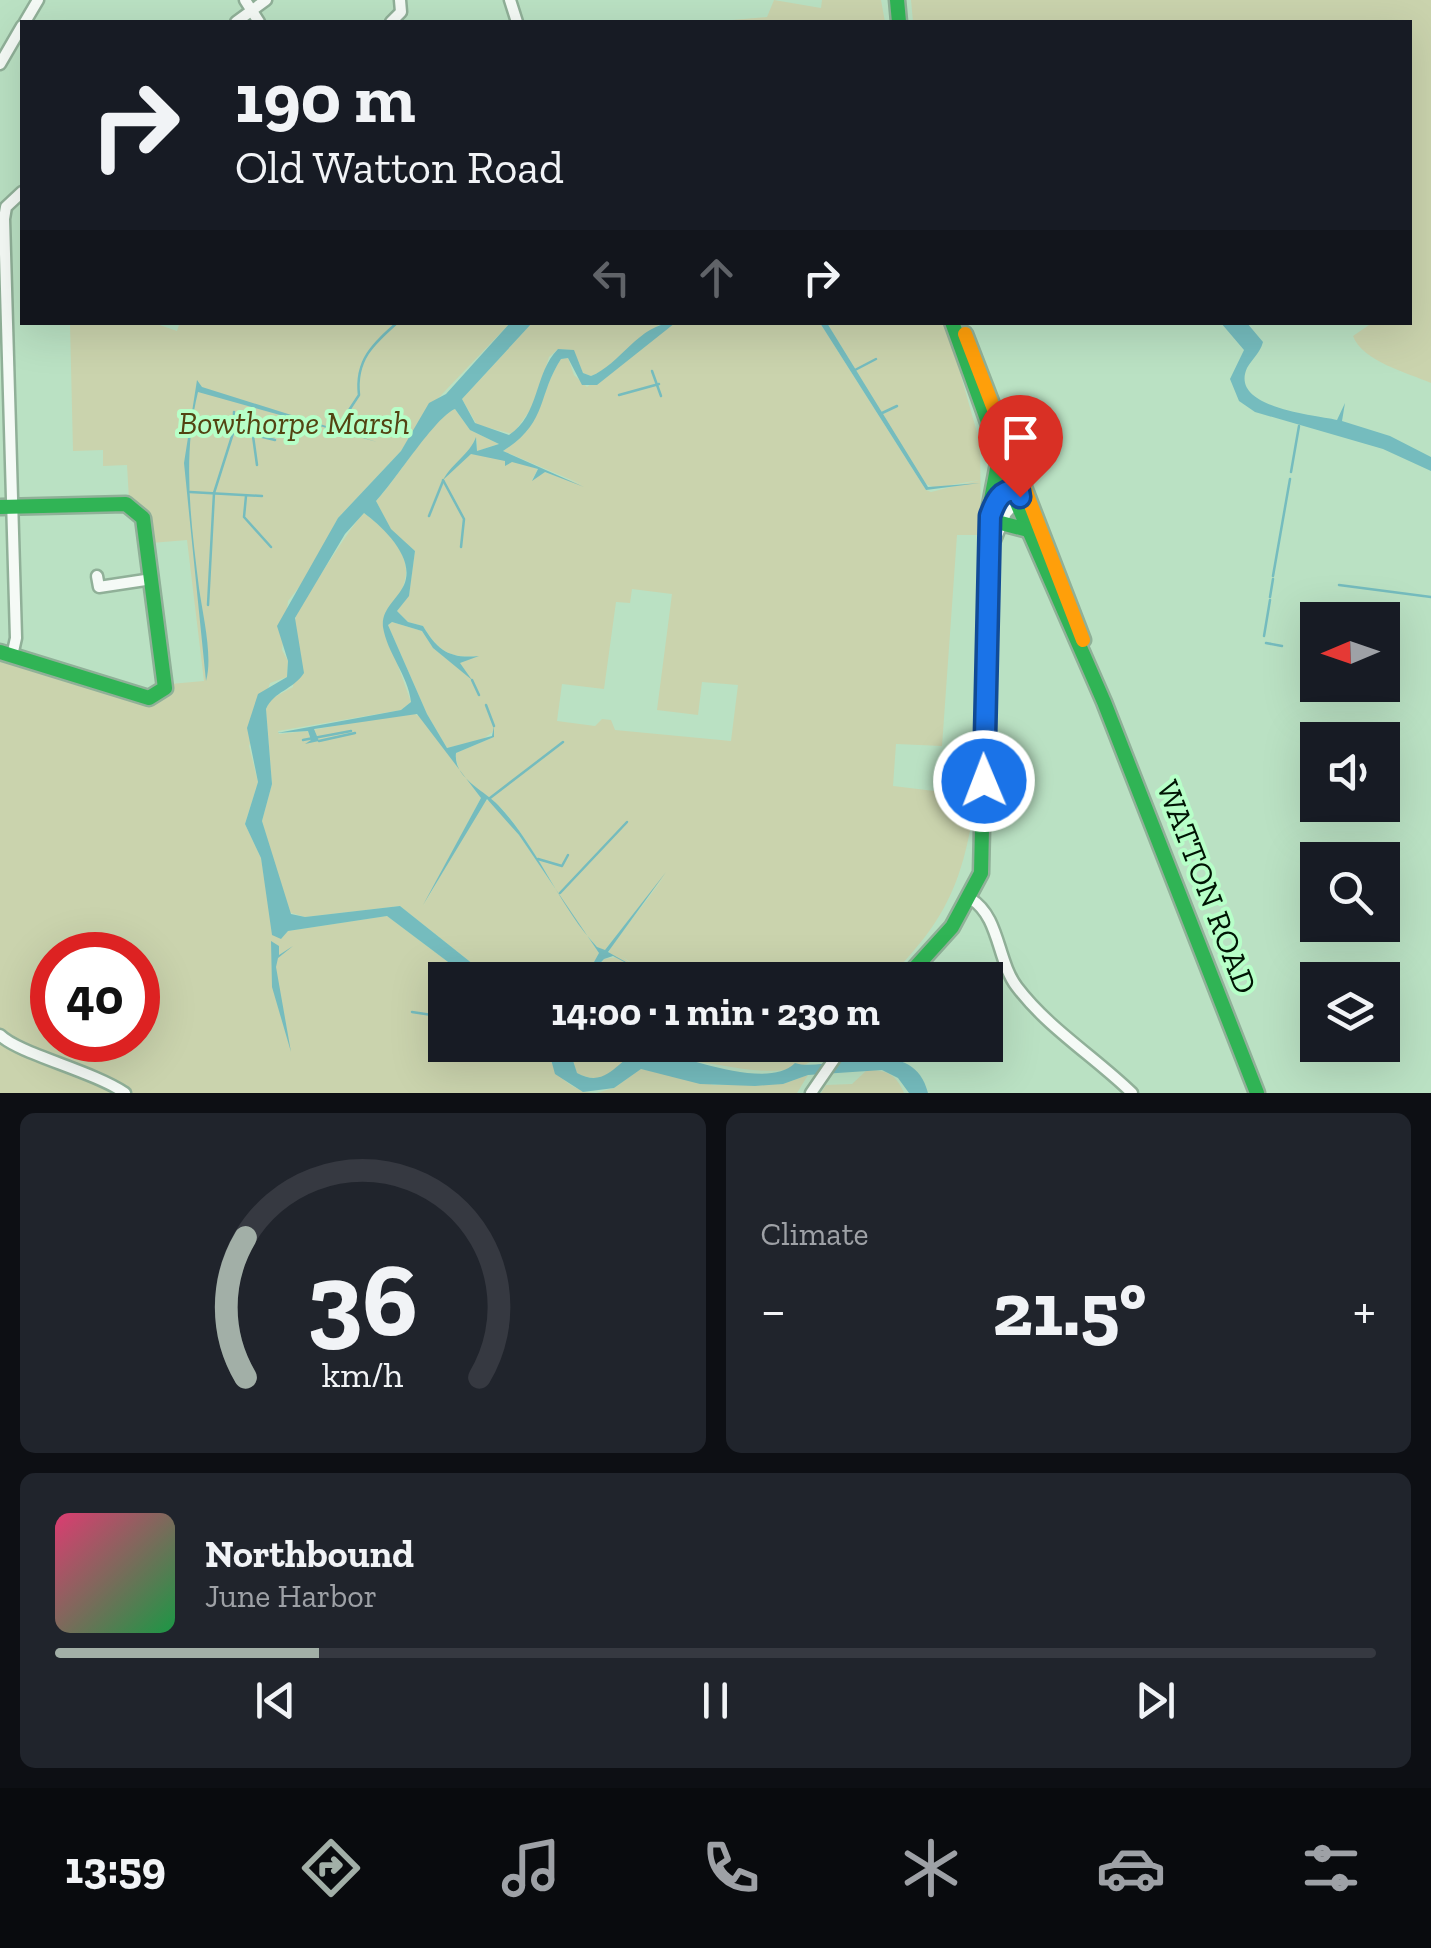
<!DOCTYPE html>
<meta charset="utf-8">
<style>
:root{--surface:#171b24;--page:#20242c;--text:#f1f3f6;--muted:#9ea1a6;--line:#363941;--accent:#a2afa7}
body{margin:0;font-family:"Zilla Slab",serif;background:var(--page);color:var(--text);height:100vh;display:flex;flex-direction:column;font-size:38px;white-space:nowrap}
*{box-sizing:border-box;margin:0}
p{font-size:32px;color:var(--muted)}
.icon{flex:none;width:55px;height:55px;fill:none;stroke:currentColor;stroke-width:2;stroke-linecap:round;stroke-linejoin:round}
.map{position:relative;height:1093px;overflow:hidden}
.side{display:flex;flex-direction:column;gap:20px;padding:20px;background:#0d0f14;flex:1}
.side>*{flex:none}
.hud{position:absolute;left:20px;top:20px;width:1392px;height:305px;border-radius:0px;box-shadow:0 10px 40px #0002;background:#171b24;color:var(--text);overflow:hidden}
.needle{width:65px;rotate:268deg}
.fabs{position:absolute;left:1300px;top:602px;display:grid;gap:20px}
.fabs a{display:grid;place-items:center;width:100px;height:100px;border-radius:0px;background:var(--surface);box-shadow:0 10px 40px #0002;font-size:50px}
.speed{position:absolute;left:30px;top:932px;display:flex;gap:20px;font-size:50px;font-weight:700;text-align:center}
.speed>*{display:grid;place-content:center;width:130px;height:130px;border-radius:50%;background:var(--surface);box-shadow:0 10px 40px #0002;line-height:1}
.speed .limit{border:15px solid #d22;background:#fff;color:#111}
.pin{position:absolute;display:grid;place-items:center;width:85px;height:85px;color:#fff;margin:-102px -42px;border-radius:50% 50% 50% 0;rotate:-45deg;box-shadow:0 0 10px #0007}
.pin .icon{rotate:45deg}
.me{position:absolute;width:110px;margin:-55px;rotate:359deg;stroke-linejoin:round;filter:drop-shadow(0 0 8px #0008)}
.turn{display:flex;align-items:center;gap:35px;height:210px;padding:0 50px;font-size:45px}
.turn .icon{width:130px;height:130px;stroke-width:2.5}
.turn b{display:block;font-size:70px;line-height:85px}
.lanes{display:flex;align-items:center;height:95px;padding:0 50px;background:#0003;justify-content:center;gap:50px;direction:ltr}
.lanes .off{opacity:.35}
.big{font-size:75px;font-weight:700;line-height:1.1}
.side .widget{flex:1;display:flex;flex-direction:column;justify-content:center;gap:15px;min-width:0;padding:0 35px;border-radius:15px;background:var(--page)}
.side .dial{align-items:center;gap:0}
.dial svg{height:260px;overflow:visible;fill:none;stroke:var(--line);stroke-width:7;stroke-linecap:round;text-anchor:middle}
.dial text{fill:var(--text);stroke:none}
.song{display:flex;align-items:center;gap:30px}
.cover{width:120px;height:120px;border-radius:15px;background:linear-gradient(135deg,hsl(340 70% 55%),hsl(140 70% 35%))}
.played{height:10px;border-radius:5px;background:linear-gradient(90deg,var(--accent) 20%,var(--line) 20%)}
.keys{display:flex;justify-content:space-around;direction:ltr}
.heat{display:flex;justify-content:space-between;align-items:center;font-size:55px;direction:ltr}
.side .tiles{flex:1;display:grid;gap:20px;grid-template-columns:1fr 1fr}
.widget:last-child{grid-column:span 2}
.trip{position:absolute;left:428px;top:962px;width:575px;height:100px;border-radius:0px;background:var(--surface);box-shadow:0 10px 40px #0002;font-weight:700;line-height:100px;text-align:center}
.menu{display:flex;height:160px;justify-content:space-around;align-items:center;background:#090b0e;color:var(--muted)}
.menu .icon{width:70px;height:70px}
.menu .current{color:var(--accent)}
.menu b{font-size:45px;color:var(--text)}
.map>svg:first-child{display:block}
.green{fill:#cad3ad;fill-rule:evenodd}
.water{fill:#75bcbe}
.lines{fill:none;stroke-linecap:round;stroke-linejoin:round}
.stream{stroke:#75bcbe;stroke-width:2.5}
.street-casing{stroke:#90b098;stroke-width:15}
.fast-casing{stroke:#90b098;stroke-width:19}
.slow-casing{stroke:#90b098;stroke-width:19}
.street{stroke:#f5faf6;stroke-width:10}
.fast{stroke:#30b455;stroke-width:14}
.slow{stroke:#ff9f0a;stroke-width:14}
.route-casing{stroke:#114b97;stroke-width:25}
.route{stroke:#1a73e8;stroke-width:18}
.labels{text-anchor:middle;stroke-width:8;stroke-linejoin:round;paint-order:stroke}
.park-label{font-size:32px;font-style:italic;fill:#534312;stroke:#b7ffc8}
.street-label{font-size:32px;fill:#001504;stroke:#b7ffc8}
</style>
<div class="map">
<svg width="1431" height="1093" viewBox="0 0 1431 1093">
<rect width="100%" height="100%" fill="#bae1c3"/>
<g class="green">
<path d="M774,0L821,8L822,0H881L885,22H709L767,17Z"/>
<path d="M911,0H1431V383C1408,373 1362,361 1353,336L1372,323L1410,322V22H913Z"/>
<path d="M180,322L510,323L425,412L401,451L338,518L307,577L288,601L282,650L288,661L287,677L270,683L249,746L258,782L245,824L261,858L270,916L281,939L288,931L387,916L472,980H445V1045H547C549,1071 569,1091 595,1093H0V656L155,702L163,699L170,684L204,681L187,540L151,543L144,510L129,499L127,465L103,466V450L73,451L70,323H154L177,331ZM52,955H138V1040H52Z"/>
<path d="M675,322L820,323L926,490L931,492L979,480L935,488L924,483L827,323H946L980,443L981,535H957L942,746L896,744L893,786L976,796C963,882 948,918 887,980H658L621,956L653,980H589L604,959L617,957L609,954L610,948L667,873L604,951L597,947C560,907 539,852 504,811C489,794 454,780 456,753L494,737V731L483,739L447,748L427,714L388,625L392,622L422,631L433,648L466,674L459,662L478,656C449,659 438,650 423,626L408,622L397,611L409,595L415,551L391,530L376,501C397,480 432,418 455,409L470,430L499,444L477,451V439C470,452 458,460 449,472L471,454L496,456L538,469L532,480L544,472L581,484L503,451C547,422 537,396 561,359L568,358L574,375L587,387ZM632,589L672,594L657,710L698,715L702,682L738,685L731,741L615,730L611,720L602,719L595,726L557,721L562,684L604,689L616,602L630,603Z"/>
<path d="M532,323H661C643,338 611,369 591,376L583,373L573,350L558,349L549,357L535,403L513,434L477,425L462,399Z"/>
<path d="M364,513C383,527 412,553 405,580C402,595 389,610 383,624L411,702L401,710L278,731L279,734L308,731L311,741L315,740L313,730L412,712L423,719L481,798L424,905L483,800L491,801L519,835L599,953L584,980H493L400,906L305,917L288,912L262,821L272,784L266,709L271,699L293,687C295,668 291,633 296,617C299,607 357,517 364,513Z"/>
<path d="M568,1045H830C794,1091 730,1062 677,1060C659,1059 640,1062 622,1063C610,1079 594,1082 577,1073Z"/>
<path d="M641,1069L714,1085L783,1084L808,1075L797,1093H596L614,1088Z"/>
<path d="M867,1070C887,1070 896,1074 904,1093H821L826,1085L852,1084Z"/>
</g>
<g class="water">
<path d="M510,323H532L462,399L475,423L509,435C540,415 534,373 558,349L574,350L583,373L591,376C620,365 640,322 675,323L597,385H582L568,358L561,359C537,396 548,423 503,451L584,487L545,472L532,481L538,469L512,462L505,466V461L471,454L443,480C452,463 470,454 476,437L477,451L499,444L470,430L455,409C436,416 395,481 376,501L391,529L415,551L409,596L397,611L408,622L423,626C438,651 450,659 479,656L460,663L472,680L433,648L422,631L392,622L388,625L427,714L447,748L492,736L494,726V737L456,753C453,778 484,790 498,805C538,847 558,905 597,947L605,950L666,872L608,952L658,980L613,956L604,959L584,980L599,953L519,835L487,799L423,905L481,798L417,714L314,729L319,741L305,744L311,740L308,731L277,733L401,710L411,702C408,675 387,653 383,627C381,609 397,600 404,585C416,558 383,527 364,513L345,534L295,618L304,673C293,690 274,691 266,709L272,784L262,821L291,914L305,917L400,906L493,980H472L387,916L288,931L281,939L272,935L261,858L245,824L258,782L247,728L258,694L287,677L288,661L277,626L338,518L401,451L429,403L446,394Z"/>
<path d="M820,323H827L928,487L980,483L926,490Z"/>
<path d="M1221,323H1247L1263,342C1260,353 1252,359 1247,368C1229,408 1315,415 1337,420L1345,403L1342,421L1390,436L1431,457V471L1383,449L1255,412L1239,401L1230,379L1244,350Z"/>
<path d="M197,380L202,387L377,442L198,392C182,457 191,523 199,588C203,616 213,657 206,681L184,463Z"/>
<path d="M271,941L279,946V955L293,946L278,958L276,967L291,1052L272,987Z"/>
<path d="M547,1045H568L577,1073C613,1093 620,1046 652,1051C687,1056 767,1091 795,1063C826,1074 912,1029 928,1093H909L898,1078L882,1070L808,1075L783,1084L755,1086L700,1084L641,1069L614,1088L583,1092L555,1074Z"/>
</g>
<g class="lines">
<g class="stream">
<path d="M855,370L876,359"/>
<path d="M652,371L661,396"/>
<path d="M619,395L659,384"/>
<path d="M880,414L897,406"/>
<path d="M192,420L275,440"/>
<path d="M338,427L359,395C355,360 373,344 398,322"/>
<path d="M253,436L257,465"/>
<path d="M1291,472L1299,426"/>
<path d="M443,480L464,519L461,547"/>
<path d="M190,492L262,496"/>
<path d="M246,496L244,517L271,547"/>
<path d="M429,516L443,481"/>
<path d="M1273,576L1290,479"/>
<path d="M1339,585L1431,597"/>
<path d="M1270,597L1273,579"/>
<path d="M208,605L214,493L234,430V412"/>
<path d="M1264,636L1270,600"/>
<path d="M1266,643L1282,646"/>
<path d="M472,680L479,695"/>
<path d="M486,705L494,726"/>
<path d="M303,740L351,731"/>
<path d="M319,741L355,733"/>
<path d="M490,798L563,742"/>
<path d="M538,859L562,866L568,855"/>
<path d="M560,893L627,822"/>
<path d="M660,980L687,967"/>
<path d="M412,1012L445,1017"/>
</g>
<defs>
<g id="street">
<path d="M245,0L259,22"/>
<path d="M510,0L517,22"/>
<path d="M25,22L38,0"/>
<path d="M236,22L266,0"/>
<path d="M391,22L401,12L400,0"/>
<path d="M0,64L22,26"/>
<path d="M992,548L1006,513L1019,499"/>
<path d="M97,576L99,587L152,579"/>
<path d="M12,656L16,638L4,219L6,207L22,192"/>
<path d="M965,757L984,759"/>
<path d="M971,899C1000,917 997,961 1017,987C1048,1028 1095,1057 1132,1093"/>
<path d="M0,1035C17,1053 93,1071 125,1093"/>
<path d="M811,1093L844,1045"/>
</g>
<g id="fast">
<path d="M897,0L899,22"/>
<path d="M952,322L1017,503L1104,702L1257,1093"/>
<path d="M0,507L126,504L143,518L165,688L149,698L0,652"/>
<path d="M989,510L999,458"/>
<path d="M1001,523L1028,530"/>
<path d="M904,980L952,927L981,873L989,516L996,499L1011,489"/>
</g>
<path id="slow" d="M965,334L1083,640"/>
</defs>
<use href="#street" class="street-casing"/>
<use href="#fast" class="fast-casing"/>
<use href="#slow" class="slow-casing"/>
<use href="#street" class="street"/>
<use href="#fast" class="fast"/>
<use href="#slow" class="slow"/>
</g>
<g class="lines">
<defs>
<path id="route" d="M984,781L990,516C995,502 1001,487 1019,491L1020,497"/>
</defs>
<use href="#route" class="route-casing"/>
<use href="#route" class="route"/>
</g>
<g class="labels">
<g class="park-label">
<text x="294" y="434">Bowthorpe Marsh</text>
</g>
<g class="street-label">
<text transform="translate(1207 887) rotate(69)" y="11">WATTON ROAD</text>
</g>
</g>
</svg>
<div class="fabs">
<a><svg class="needle" viewBox="-14 -14 28 28"><path d="M0-13l5 13h-10z" fill="#e53935"/><path d="M0 13l5-13h-10z" fill="#9ea1a6"/></svg></a>
<a><svg class="icon" aria-label="sound" viewBox="0 0 24 24"><path d="M4 9h4l5-4v14l-5-4H4zM17 9q2 3 0 6"/></svg></a>
<a><svg class="icon" aria-label="search" viewBox="0 0 24 24"><circle cx="10" cy="10" r="6"/><path d="M15 15l6 6"/></svg></a>
<a><svg class="icon" aria-label="layers" viewBox="0 0 24 24"><path d="M12 4l9 5-9 5-9-5zM3 14l9 5 9-5"/></svg></a>
</div>
<div class="speed"><div class="limit">40</div></div>
<div class="pin" style="left:1020px;top:497px;background:#d93025"><svg class="icon" aria-label="arrive" viewBox="0 0 24 24"><path d="M6 21V4h12l-3 4 3 4H6"/></svg></div>
<svg class="me" style="left:984px;top:781px" viewBox="-20 -20 40 40"><circle r="17" fill="#1a73e8" stroke="#fff" stroke-width="3"/><path d="M0-11L8 9 0 5-8 9z" fill="#fff"/></svg>
<div class="trip">14:00 · 1 min · 230 m</div>
<div class="hud">
<div class="turn"><svg class="icon" aria-label="right" viewBox="0 0 24 24"><path d="M7 20v-9h11M14 6l5 5-5 5"/></svg><div><b>190 m</b>Old Watton Road</div></div>
<div class="lanes"><svg class="icon off" aria-label="left" viewBox="0 0 24 24"><path d="M17 20v-9H6M10 6l-5 5 5 5"/></svg><svg class="icon off" aria-label="ahead" viewBox="0 0 24 24"><path d="M12 20V5M6 11l6-6 6 6"/></svg><svg class="icon" aria-label="right" viewBox="0 0 24 24"><path d="M7 20v-9h11M14 6l5 5-5 5"/></svg></div>
</div>
</div>
<section class="side">
<div class="tiles">
<div class="widget dial"><svg viewBox="0 0 100 80">
<path d="M14 69A42 42 0 1 1 86 69"/>
<path d="M14 69A42 42 0 0 1 14 26" stroke="#a2afa7"/>
<text x="50" y="56" font-size="32" font-weight="700">36</text>
<text x="50" y="72" font-size="11">km/h</text>
</svg></div>
<div class="widget"><p>Climate</p>
<div class="heat"><a>−</a><b class="big">21.5°</b><a>+</a></div>
</div>
<div class="widget">
<div class="song"><i class="cover"></i><div><b>Northbound</b><p>June Harbor</p></div></div>
<div class="played"></div>
<div class="keys"><svg class="icon" aria-label="previous" viewBox="0 0 24 24"><path d="M18 5L8 12l10 7zM5 5v14"/></svg><svg class="icon" aria-label="pause" viewBox="0 0 24 24"><path d="M8 5v14M16 5v14"/></svg><svg class="icon" aria-label="next" viewBox="0 0 24 24"><path d="M6 5l10 7-10 7zM19 5v14"/></svg></div>
</div>
</div>
</section>
<nav class="menu">
<b>13:59</b>
<svg class="icon current" aria-label="directions" viewBox="0 0 24 24"><path d="M12 3l9 9-9 9-9-9zM9 14v-3h6M13 9l2 2-2 2"/></svg>
<svg class="icon" aria-label="music" viewBox="0 0 24 24"><path d="M9 18V5l10-2v13"/><circle cx="6" cy="18" r="3"/><circle cx="16" cy="16" r="3"/></svg>
<svg class="icon" aria-label="phone" viewBox="0 0 24 24"><path d="M5 4h4l2 5-3 2q2 4 5 5l2-3 5 2v4C11 20 4 13 5 4z"/></svg>
<svg class="icon" aria-label="climate" viewBox="0 0 24 24"><path d="M12 3v18M4 7l16 10M4 17L20 7"/></svg>
<svg class="icon" aria-label="car" viewBox="0 0 24 24"><path d="M5 17H2v-5l4-1 3-4h7l3 4 3 1v5h-3M9 17h6M6 11h13"/><circle cx="7" cy="17" r="2"/><circle cx="17" cy="17" r="2"/></svg>
<svg class="icon" aria-label="filters" viewBox="0 0 24 24"><path d="M4 7h16M4 17h16"/><circle cx="9" cy="7" r="2"/><circle cx="15" cy="17" r="2"/></svg>
</nav>
